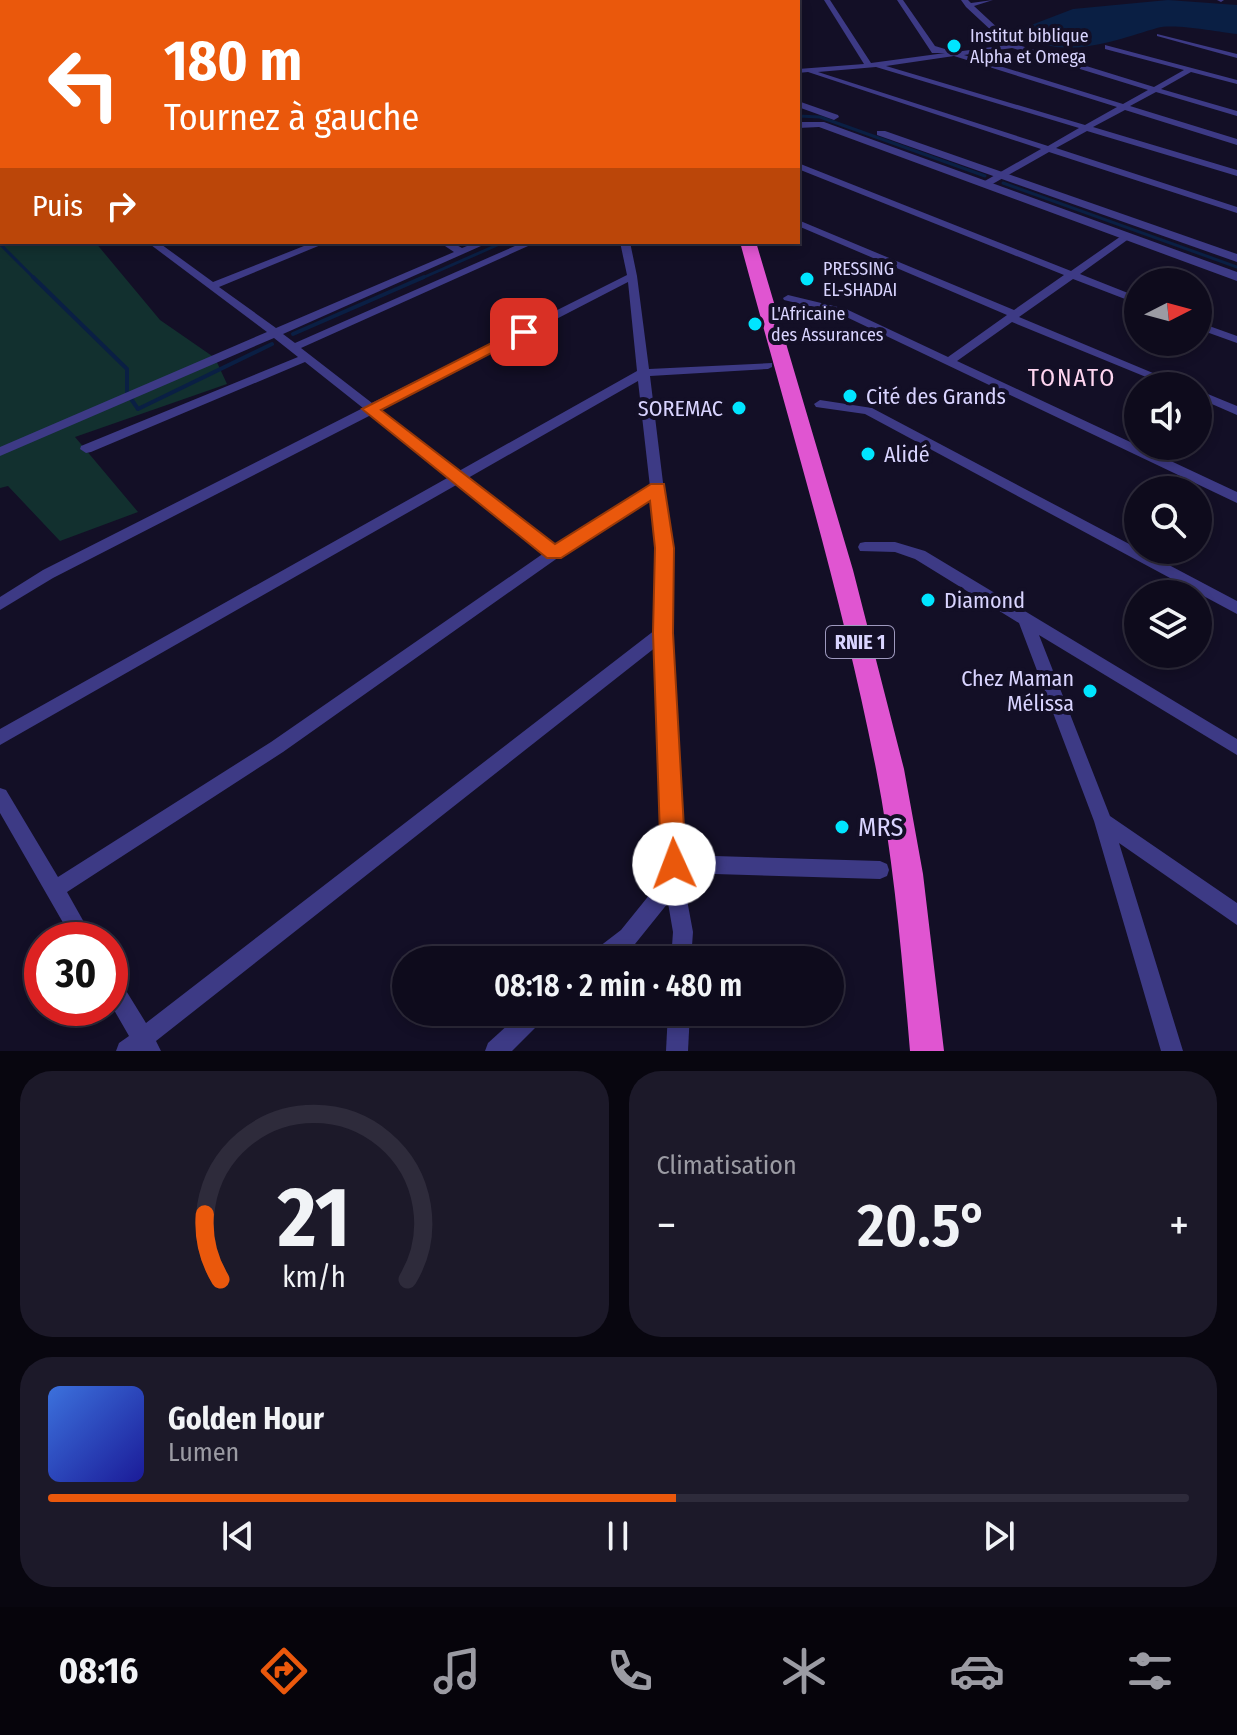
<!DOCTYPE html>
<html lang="fr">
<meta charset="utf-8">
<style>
:root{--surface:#0e0b1c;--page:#1c1929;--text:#f1f3f6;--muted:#9b9ba3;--line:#2e2b3b;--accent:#ea580c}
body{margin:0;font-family:"Fira Sans Condensed",sans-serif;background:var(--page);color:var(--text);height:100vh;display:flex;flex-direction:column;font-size:30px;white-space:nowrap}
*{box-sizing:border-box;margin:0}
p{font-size:26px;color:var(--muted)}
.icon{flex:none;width:44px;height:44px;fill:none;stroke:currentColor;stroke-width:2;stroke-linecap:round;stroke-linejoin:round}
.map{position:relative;height:1051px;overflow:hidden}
.drawer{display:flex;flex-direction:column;gap:20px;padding:20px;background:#08060f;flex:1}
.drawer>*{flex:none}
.top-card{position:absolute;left:0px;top:0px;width:800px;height:244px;box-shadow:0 4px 12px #0003,0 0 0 2px var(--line);background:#ea580c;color:#fff;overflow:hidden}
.needle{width:52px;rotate:84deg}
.buttons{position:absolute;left:1124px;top:268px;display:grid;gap:16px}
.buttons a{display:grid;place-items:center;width:88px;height:88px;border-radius:50%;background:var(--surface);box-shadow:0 4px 12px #0003,0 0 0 2px var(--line);font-size:40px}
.speed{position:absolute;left:24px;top:922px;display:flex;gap:16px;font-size:40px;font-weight:700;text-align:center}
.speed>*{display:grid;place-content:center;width:104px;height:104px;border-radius:50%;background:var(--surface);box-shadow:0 4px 12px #0003,0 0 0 2px var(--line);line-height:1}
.speed .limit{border:12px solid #d22;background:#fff;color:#111}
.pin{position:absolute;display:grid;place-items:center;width:68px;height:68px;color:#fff;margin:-34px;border-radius:16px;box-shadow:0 4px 12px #0006}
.me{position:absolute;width:88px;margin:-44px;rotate:358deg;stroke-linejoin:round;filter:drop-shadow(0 0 6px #0008)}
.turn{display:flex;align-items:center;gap:28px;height:168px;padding:0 32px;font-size:36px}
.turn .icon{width:104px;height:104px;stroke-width:2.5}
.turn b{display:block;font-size:56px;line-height:68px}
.then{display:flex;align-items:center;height:76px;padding:0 32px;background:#0003;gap:16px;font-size:30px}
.big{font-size:60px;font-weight:600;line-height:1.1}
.drawer .widget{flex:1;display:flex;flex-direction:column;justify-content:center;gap:12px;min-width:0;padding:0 28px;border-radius:32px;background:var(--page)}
.drawer .dial{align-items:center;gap:0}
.dial svg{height:208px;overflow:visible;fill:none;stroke:var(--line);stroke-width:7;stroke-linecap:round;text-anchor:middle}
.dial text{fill:var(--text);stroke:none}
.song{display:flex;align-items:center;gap:24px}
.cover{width:96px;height:96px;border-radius:12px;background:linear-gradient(135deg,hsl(220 70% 55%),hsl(240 70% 35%))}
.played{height:8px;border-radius:4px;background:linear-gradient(90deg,var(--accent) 55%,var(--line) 55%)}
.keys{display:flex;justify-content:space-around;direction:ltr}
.heat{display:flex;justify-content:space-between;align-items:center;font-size:44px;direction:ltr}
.drawer .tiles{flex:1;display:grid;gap:20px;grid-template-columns:1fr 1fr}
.widget:last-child{grid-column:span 2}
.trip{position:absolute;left:392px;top:946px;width:452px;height:80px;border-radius:40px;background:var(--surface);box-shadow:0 4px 12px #0003,0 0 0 2px var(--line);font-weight:600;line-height:80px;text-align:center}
.dock{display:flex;height:128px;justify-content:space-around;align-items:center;background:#06040b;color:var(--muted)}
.dock .icon{width:56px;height:56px}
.dock .current{color:var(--accent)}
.dock b{font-size:36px;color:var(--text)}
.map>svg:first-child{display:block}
.green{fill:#12302f}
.water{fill:#0a1f44}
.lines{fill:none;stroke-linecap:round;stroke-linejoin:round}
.stream-far1{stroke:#0a1f44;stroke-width:3}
.stream{stroke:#0a1f44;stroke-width:4}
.minor{fill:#3d3a85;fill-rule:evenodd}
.tertiary{fill:#3d3a85;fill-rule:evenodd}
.primary{fill:#c25bff;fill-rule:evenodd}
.trunk{fill:#e055d1;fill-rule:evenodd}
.route{fill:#ea580c;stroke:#983908;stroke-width:2}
.poi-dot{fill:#00e5ff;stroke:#130f26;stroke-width:3}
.labels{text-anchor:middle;stroke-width:8;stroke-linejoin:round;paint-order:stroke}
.far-poi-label{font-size:18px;fill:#d9d4ff;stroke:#130f26;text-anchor:start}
.shield{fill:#130f26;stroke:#9e99be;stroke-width:2}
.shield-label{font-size:20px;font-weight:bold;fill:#d9d4ff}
.poi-label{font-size:22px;fill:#d9d4ff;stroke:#130f26;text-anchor:start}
.neighbourhood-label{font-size:24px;letter-spacing:2px;fill:#ffd6f0;stroke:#130f26}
.near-poi-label{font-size:26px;fill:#d9d4ff;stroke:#130f26;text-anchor:start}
</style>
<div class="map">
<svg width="1237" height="1051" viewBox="0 0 1237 1051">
<rect width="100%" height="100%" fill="#130f26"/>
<path class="green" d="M0,189L2,242H95L160,320L215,358L227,384L75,437L138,512L60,541L8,486L0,488Z"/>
<path class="water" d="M1168,0L1237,5V34C1218,32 1174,23 1157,28C1119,39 1058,64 1022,32L1026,27L1073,9Z"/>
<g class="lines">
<g class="stream-far1">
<path d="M798,116L820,117L985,176"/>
<path d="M1003,183L1237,267"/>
<path d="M0,244L35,279"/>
<path d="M420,279L504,242"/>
</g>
<g class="stream">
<path d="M33,277L127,369V393L138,409L272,344"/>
<path d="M293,334L424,277"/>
</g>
<g class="minor">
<path d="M546,0H553L554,2H547Z"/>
<path d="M605,0H611L612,2H606Z"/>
<path d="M761,0H767L768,2H762Z"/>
<path d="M824,0H830L871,63L945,53H932L897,0H903L935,46L955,52L1007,45L966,7L961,0H968L971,3L993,0L974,6L1015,44L1154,87L1184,70L1105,49V45L1237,80V84L1191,72L1161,89L1237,111V116L1156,92L1130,106L1237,139V145L1125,110L1093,127L1237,170V176L1087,131L1056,148L1237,207V213L1049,152L989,186H983V182L1041,149L808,72L798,73V69L864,64ZM1012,48L1148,90L1123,104L964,55ZM954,56L1117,107L1085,125L886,66ZM876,67L1079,128L1048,146L818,72Z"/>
<path d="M1217,0H1224L1221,2Z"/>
<rect x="0" y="28" width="2" height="4"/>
<path d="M1157,34L1237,54V58L1157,36Z"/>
<rect x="0" y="54" width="2" height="4"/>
<rect x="0" y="125" width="2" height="6"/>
<path d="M798,163L1071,271L1124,234H1130V238L1080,274L1138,297V304L1073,279L1019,317L1184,386H1168L1012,322L957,361L1237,492V503L838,313L784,300L783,298L788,295L846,309L948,357L1007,315L798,226V220L1014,310L1064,275L798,169Z"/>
<path d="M2,174V180L0,181V175Z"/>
<path d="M147,242H158L213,282L314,242H328L219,287L276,328L454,252L439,242H451L462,248L477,242H490L283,334L295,343L524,242H537L301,348L372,403L627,275L620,242H630L637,276L649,369L772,363V367L768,369L650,376L671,548V633L681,855L880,861L887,864L889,870L887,876L880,879L682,873L693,932L691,960H671L673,932L668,903L635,944L614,960H588L591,953L621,930L663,878L656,647L156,1041L161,1051H116L119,1043L129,1036L110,1003V973L117,976L146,1023L655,630L657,548L651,498L559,557L283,752L67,892L94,940H73L0,813V788L6,790L58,877L271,742L544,553L458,484L0,745V729L449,477L371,415L53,578L0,610V597L43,570L363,408L305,362L91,452L86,453L80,449L81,446L298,357L274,338L0,456V447L267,332ZM628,282L637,371L459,471L380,410ZM638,381L650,487L555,546L468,478Z"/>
<path d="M1198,322L1237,336V343L1198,329Z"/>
<path d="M1198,390L1237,406V415L1198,398Z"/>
<path d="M820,400L872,408L1237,601V614L865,414L816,407L814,404Z"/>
<path d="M865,542H895L925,551L1237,739V755L1039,635L1110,816L1237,903V925L1119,843L1183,1051H1161L1094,821L1019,623L915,559L895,552L860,551L858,547L860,543Z"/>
<path d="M522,1012H548L544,1019L512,1051H485L488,1043Z"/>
<path d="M668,1012H690L688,1051H666Z"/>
</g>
<g class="tertiary">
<path d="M798,101L838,115L839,117L834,120L798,107Z"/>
<path d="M798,122H824L1237,272V281L819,127L798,128Z"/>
<path d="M877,131H885L1237,254V262L877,135Z"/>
</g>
<path class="primary" d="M5,0H31L3,2Z"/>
<g class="trunk">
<path d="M687,0H697L698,2H688Z"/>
<path d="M740,242H756L853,570L904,769L923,874L944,1051H910C902,957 894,862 876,769C841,591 787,417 740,242Z"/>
</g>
</g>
<path class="route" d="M519,329L532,332L381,410L555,544L651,484H664L674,548L673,633L686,864L682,873L674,876L665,873L661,864L653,633L655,548L650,501L561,558H547L362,409Z"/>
<g class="poi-dot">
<circle cx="954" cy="46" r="8"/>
<circle cx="807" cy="279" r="8"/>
<circle cx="755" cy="324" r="8"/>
<circle cx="850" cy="396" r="8"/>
<circle cx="739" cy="408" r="8"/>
<circle cx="868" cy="454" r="8"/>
<circle cx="928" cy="600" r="8"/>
<circle cx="1090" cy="691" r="8"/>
<circle cx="842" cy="827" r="8"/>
</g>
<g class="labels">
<g class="far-poi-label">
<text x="970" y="42">Institut biblique<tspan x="970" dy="21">Alpha et Omega</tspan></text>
<text x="823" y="275">PRESSING<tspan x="823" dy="21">EL-SHADAI</tspan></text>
<text x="771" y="320">L'Africaine<tspan x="771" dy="21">des Assurances</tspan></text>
</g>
<rect class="shield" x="826" y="626" width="68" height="32" rx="6"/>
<g class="shield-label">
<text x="860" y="649">RNIE 1</text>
</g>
<g class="poi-label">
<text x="866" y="404">Cité des Grands</text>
<text x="723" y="416" text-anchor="end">SOREMAC</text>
<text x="884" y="462">Alidé</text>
<text x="944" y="608">Diamond</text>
<text x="1074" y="686" text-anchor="end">Chez Maman<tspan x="1074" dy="25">Mélissa</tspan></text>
</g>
<g class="neighbourhood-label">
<text x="1072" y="386">TONATO</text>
</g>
<g class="near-poi-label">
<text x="858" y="836">MRS</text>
</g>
</g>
</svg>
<div class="buttons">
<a><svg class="needle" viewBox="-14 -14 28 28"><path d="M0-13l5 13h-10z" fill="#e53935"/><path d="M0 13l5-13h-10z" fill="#9b9ba3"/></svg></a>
<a><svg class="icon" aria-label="sound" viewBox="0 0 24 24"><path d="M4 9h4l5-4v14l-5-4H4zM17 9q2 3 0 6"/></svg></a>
<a><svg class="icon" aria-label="search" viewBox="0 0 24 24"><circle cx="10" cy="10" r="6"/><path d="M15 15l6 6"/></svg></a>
<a><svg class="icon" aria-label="layers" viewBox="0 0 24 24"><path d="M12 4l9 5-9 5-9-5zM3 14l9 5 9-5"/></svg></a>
</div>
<div class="speed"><div class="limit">30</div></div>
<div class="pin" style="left:524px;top:332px;background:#d93025"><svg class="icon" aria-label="arrive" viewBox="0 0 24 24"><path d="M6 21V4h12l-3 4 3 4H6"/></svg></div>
<svg class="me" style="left:674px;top:864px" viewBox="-20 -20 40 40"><circle r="19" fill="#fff"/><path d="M0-13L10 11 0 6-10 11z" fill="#ea580c"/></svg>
<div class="trip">08:18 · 2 min · 480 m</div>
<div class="top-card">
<div class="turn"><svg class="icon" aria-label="left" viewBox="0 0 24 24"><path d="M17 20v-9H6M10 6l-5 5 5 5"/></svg><div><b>180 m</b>Tournez à gauche</div></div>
<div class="then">Puis<svg class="icon" aria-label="right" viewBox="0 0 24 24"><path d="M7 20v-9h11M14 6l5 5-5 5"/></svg></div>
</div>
</div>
<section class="drawer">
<div class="tiles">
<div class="widget dial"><svg viewBox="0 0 100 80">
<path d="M14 69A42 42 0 1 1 86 69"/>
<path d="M14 69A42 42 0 0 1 8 44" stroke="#ea580c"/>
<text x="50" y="56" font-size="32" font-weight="700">21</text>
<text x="50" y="72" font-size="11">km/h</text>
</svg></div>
<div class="widget"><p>Climatisation</p>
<div class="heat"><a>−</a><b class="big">20.5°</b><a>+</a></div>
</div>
<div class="widget">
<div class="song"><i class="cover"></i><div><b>Golden Hour</b><p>Lumen</p></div></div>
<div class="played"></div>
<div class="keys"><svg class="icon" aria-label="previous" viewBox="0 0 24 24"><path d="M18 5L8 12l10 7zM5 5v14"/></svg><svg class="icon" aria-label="pause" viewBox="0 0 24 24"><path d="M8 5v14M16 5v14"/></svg><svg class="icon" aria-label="next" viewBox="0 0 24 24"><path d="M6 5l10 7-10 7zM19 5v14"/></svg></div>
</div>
</div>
</section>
<nav class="dock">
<b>08:16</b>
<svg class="icon current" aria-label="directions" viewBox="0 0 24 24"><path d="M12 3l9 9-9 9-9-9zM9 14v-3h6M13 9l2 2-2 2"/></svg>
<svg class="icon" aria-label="music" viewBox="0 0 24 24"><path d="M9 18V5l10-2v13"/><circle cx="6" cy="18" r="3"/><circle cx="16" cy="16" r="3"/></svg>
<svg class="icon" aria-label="phone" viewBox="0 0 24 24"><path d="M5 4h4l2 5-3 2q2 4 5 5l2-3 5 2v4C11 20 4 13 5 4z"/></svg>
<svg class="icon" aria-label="climate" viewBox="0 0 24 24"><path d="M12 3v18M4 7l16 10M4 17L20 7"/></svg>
<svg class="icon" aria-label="car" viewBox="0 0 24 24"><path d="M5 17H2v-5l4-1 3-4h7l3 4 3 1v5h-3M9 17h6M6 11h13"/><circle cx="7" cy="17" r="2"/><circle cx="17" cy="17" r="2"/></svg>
<svg class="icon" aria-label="filters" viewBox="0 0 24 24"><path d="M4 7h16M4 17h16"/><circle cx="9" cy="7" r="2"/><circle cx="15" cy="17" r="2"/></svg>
</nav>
